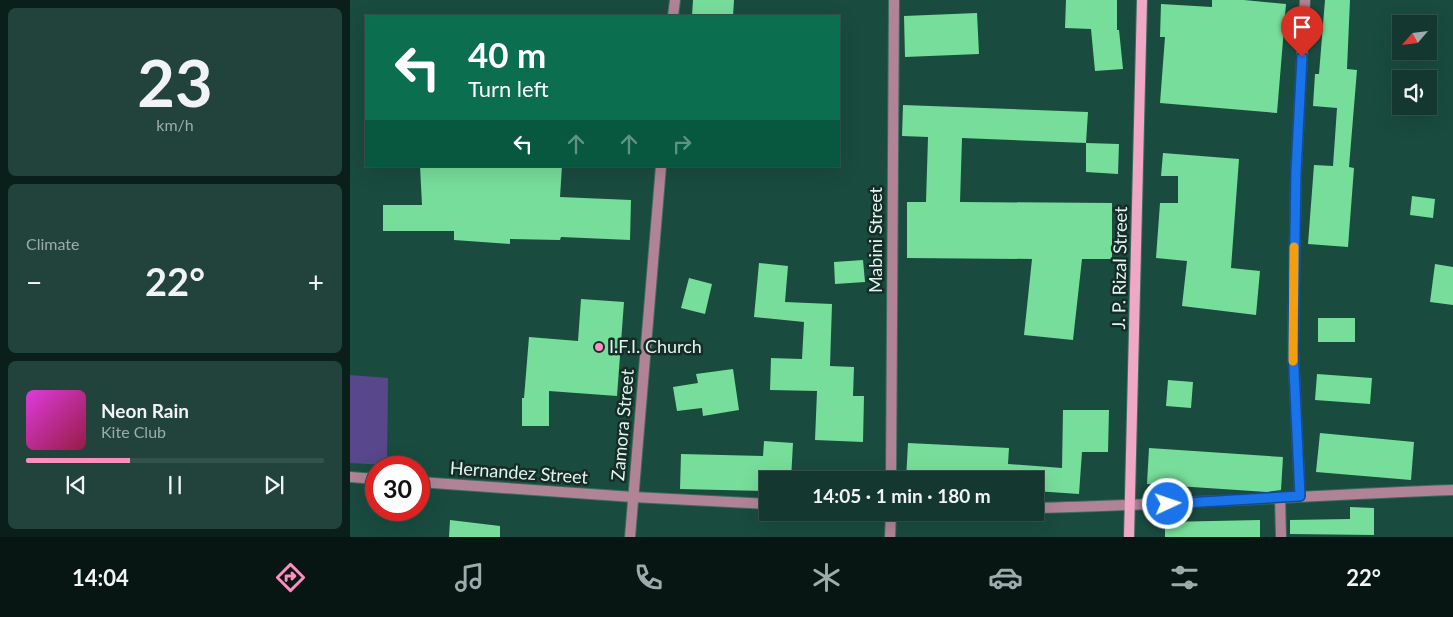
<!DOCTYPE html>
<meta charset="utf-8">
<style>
:root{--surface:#14382f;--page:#21433b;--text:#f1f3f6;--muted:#9dacaa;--line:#33524b;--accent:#fd8ebe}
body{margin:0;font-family:Lato,sans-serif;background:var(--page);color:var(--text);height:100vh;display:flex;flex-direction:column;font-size:19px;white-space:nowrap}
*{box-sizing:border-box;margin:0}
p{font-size:16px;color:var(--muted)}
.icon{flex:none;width:28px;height:28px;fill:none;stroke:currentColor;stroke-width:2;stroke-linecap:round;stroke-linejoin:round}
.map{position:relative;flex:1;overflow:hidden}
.drawer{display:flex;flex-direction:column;gap:8px;padding:8px;background:#0b1f1a;width:350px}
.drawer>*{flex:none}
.hud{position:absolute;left:15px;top:15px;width:475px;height:152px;border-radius:0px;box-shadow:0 5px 20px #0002,0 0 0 1px var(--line);background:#0b6e4f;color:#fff;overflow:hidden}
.needle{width:32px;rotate:242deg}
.tools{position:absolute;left:1042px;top:15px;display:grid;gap:10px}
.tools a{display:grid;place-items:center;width:45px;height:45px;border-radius:0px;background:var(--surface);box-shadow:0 5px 20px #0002,0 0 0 1px var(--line);font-size:25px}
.speed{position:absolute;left:15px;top:456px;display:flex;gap:10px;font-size:25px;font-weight:700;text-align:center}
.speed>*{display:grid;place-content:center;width:65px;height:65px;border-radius:50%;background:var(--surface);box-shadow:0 5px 20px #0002,0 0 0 1px var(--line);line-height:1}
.speed .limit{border:8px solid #d22;background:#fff;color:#111}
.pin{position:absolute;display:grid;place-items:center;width:42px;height:42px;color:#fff;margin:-51px -21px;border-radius:50% 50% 50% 0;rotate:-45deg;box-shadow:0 0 5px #0007}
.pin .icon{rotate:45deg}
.me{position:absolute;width:55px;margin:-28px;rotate:87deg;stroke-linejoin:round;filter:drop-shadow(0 0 4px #0008)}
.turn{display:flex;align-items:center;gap:18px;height:105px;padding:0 20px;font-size:22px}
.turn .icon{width:65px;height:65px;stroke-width:2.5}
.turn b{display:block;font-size:35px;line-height:42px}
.lanes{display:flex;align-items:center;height:48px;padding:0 20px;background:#0003;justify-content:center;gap:25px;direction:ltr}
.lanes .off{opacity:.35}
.big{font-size:38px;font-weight:700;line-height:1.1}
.drawer .widget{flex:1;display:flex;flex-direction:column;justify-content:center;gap:8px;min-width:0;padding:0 18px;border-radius:8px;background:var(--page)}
.drawer .dial{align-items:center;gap:0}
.dial b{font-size:65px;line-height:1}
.song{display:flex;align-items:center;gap:15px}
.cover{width:60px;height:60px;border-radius:8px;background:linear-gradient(135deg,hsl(300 70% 55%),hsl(340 70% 35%))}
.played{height:5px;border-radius:2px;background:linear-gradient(90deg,var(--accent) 35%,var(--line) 35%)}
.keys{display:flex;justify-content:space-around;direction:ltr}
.heat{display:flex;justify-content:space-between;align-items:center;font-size:28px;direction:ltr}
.trip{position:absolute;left:409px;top:471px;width:285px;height:50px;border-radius:0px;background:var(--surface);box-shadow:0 5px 20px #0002,0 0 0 1px var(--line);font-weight:700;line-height:50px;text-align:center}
.dock{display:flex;height:80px;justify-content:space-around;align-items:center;background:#081613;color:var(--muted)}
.dock .icon{width:35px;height:35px}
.dock .current{color:var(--accent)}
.dock b{font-size:22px;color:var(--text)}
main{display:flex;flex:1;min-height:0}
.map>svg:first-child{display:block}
.green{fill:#58478a}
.building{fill:#77dd9a}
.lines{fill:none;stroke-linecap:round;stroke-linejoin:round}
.minor-casing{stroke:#3d6a5f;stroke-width:12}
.secondary-casing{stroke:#3d6a5f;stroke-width:12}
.minor{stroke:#b18495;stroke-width:10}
.secondary{stroke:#efa8c5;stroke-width:10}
.route-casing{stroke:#114b97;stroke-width:12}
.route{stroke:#1a73e8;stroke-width:9}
.slow{stroke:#f59e0b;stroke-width:9}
.poi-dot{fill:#fd8ebe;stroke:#182c27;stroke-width:2}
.labels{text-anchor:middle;stroke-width:5;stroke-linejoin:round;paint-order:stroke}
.street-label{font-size:18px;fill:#def8ef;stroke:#182c27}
.poi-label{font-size:18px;fill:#def8ef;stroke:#182c27;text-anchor:start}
</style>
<main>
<section class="drawer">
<div class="widget dial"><b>23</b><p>km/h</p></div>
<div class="widget"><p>Climate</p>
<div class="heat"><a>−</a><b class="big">22°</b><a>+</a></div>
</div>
<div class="widget">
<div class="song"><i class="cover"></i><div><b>Neon Rain</b><p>Kite Club</p></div></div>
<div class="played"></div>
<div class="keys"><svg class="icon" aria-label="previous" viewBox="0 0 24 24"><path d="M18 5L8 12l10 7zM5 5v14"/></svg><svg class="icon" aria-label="pause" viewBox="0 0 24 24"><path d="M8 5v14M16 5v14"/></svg><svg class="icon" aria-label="next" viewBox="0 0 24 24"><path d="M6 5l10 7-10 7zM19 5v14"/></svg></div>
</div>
</section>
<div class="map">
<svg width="1103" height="537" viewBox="0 0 1103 537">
<rect width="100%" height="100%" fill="#1a4b3f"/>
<path class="green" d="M0,375L38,378L37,465L0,463Z"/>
<g class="building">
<path d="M343,0H384L383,16H342Z"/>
<path d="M716,0H767V30H769L773,69L745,71L741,29L715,28Z"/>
<path d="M862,0H894L936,4L927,113L810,103L815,37H810L811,4L862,7Z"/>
<path d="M975,0H1000L997,69L1007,70L999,167L1004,168L998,247L958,244L964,165L983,166L987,108L963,106L965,74H969Z"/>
<path d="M627,13L629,54L555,57L554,16Z"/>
<path d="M553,105L738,112L736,143L612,138L610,202L762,203V259H732L723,340L674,335L682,259L557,258V202H576L578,137L552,136Z"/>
<path d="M736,143L769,144L768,174L736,172Z"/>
<path d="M813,153L889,159L881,268L910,271L906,315L832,306L837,261L806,258L810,203H828V176H811Z"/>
<path d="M70,166H212L210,197L281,200L280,240L211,237L210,240L160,239V244L104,240V231H33V205H72Z"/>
<path d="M1062,196L1085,199L1083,218L1060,215Z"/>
<path d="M513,260L515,282L485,284L484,262Z"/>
<path d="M409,263L438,266L435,302L482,304L480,366L504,367L503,396H514L513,442L465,440L467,391L420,390L421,358L452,359L454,322L404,317Z"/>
<path d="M1085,264L1103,267V305L1080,302Z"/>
<path d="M339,278L362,284L355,314L331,308Z"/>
<path d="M231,299L274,302L267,396L199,391V426H172V398H174L179,337L228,341Z"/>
<rect x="968" y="318" width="37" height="24"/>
<path d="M383,369L389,410L353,416L352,408L327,411L323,387L348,383L346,374Z"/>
<path d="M967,374L1022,378L1020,404L965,400Z"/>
<path d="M818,380L843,382L841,408L816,406Z"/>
<path d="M713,410H759L758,452H732L729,494L685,491L686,480H556L558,443L659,448L658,464L712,468Z"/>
<path d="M970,433L1064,442L1061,480L966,472Z"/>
<path d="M414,441L443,443L441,480H418V491L330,489L331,454L413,456Z"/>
<path d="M799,448L933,457L931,490L917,492L797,484Z"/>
<path d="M1000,507L1024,508V535L940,534V520L1000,519Z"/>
<path d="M100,520L150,526V537H99Z"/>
<path d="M910,520V537H815V522Z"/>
</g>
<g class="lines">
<defs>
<g id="minor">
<path d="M323,16L325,0"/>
<path d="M0,477L26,479"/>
<path d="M541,480L544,0"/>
<path d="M69,482L283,497L418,504"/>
<path d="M950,496L943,349L946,172L955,0"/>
<path d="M930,497L931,537"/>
<path d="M685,508C824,505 964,495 1103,490"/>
<path d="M280,537L311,166"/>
<path d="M540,537L541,512"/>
</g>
<path id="secondary" d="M779,537L792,0"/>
</defs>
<use href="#minor" class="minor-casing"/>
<use href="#secondary" class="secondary-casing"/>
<use href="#minor" class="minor"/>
<use href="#secondary" class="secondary"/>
</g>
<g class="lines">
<defs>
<path id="route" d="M818,504L950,496L943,349L946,172L952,57"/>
</defs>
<use href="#route" class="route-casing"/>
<use href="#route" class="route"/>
<path class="slow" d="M943,361L944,247"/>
</g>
<circle class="poi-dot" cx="249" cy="347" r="5"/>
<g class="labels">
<g class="street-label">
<text transform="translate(526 240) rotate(-90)" y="6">Mabini Street</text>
<text transform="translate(770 268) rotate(-89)" y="6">J. P. Rizal Street</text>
<text transform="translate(273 425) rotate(-85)" y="6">Zamora Street</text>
<text transform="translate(169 473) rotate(4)" y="6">Hernandez Street</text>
</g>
<g class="poi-label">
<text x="259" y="353">I.F.I. Church</text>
</g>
</g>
</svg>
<div class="tools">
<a><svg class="needle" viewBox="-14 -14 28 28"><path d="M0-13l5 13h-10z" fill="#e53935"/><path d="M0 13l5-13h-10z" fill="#9dacaa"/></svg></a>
<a><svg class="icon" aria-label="sound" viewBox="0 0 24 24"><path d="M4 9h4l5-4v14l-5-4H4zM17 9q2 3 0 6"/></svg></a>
</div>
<div class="speed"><div class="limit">30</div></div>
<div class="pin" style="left:952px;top:57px;background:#d93025"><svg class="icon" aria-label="arrive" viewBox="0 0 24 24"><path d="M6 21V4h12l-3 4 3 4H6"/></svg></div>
<svg class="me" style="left:818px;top:504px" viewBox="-20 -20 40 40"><circle r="17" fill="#1a73e8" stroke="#fff" stroke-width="3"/><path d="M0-11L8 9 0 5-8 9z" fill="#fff"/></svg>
<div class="trip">14:05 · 1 min · 180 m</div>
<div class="hud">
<div class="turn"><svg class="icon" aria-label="left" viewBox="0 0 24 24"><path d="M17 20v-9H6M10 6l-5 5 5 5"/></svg><div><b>40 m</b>Turn left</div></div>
<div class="lanes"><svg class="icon" aria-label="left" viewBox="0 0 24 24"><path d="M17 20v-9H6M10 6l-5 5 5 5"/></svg><svg class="icon off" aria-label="ahead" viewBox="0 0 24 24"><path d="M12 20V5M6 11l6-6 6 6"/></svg><svg class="icon off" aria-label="ahead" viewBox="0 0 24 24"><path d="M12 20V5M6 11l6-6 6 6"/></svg><svg class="icon off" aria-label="right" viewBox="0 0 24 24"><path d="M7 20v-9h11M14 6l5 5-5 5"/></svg></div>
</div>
</div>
</main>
<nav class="dock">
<b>14:04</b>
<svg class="icon current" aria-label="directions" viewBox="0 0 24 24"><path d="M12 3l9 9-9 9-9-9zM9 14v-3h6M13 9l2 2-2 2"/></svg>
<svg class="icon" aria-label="music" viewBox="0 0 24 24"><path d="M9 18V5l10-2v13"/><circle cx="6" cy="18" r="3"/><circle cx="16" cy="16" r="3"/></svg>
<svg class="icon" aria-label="phone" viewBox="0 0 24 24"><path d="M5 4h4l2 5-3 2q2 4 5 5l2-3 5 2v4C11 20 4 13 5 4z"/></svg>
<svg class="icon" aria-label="climate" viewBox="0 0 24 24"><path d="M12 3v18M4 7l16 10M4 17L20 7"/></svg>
<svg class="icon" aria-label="car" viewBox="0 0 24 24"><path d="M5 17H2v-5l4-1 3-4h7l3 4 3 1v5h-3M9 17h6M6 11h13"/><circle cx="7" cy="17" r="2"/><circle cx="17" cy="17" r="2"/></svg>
<svg class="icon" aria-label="filters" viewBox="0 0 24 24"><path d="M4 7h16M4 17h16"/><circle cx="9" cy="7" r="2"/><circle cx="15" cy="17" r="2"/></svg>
<b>22°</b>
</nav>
